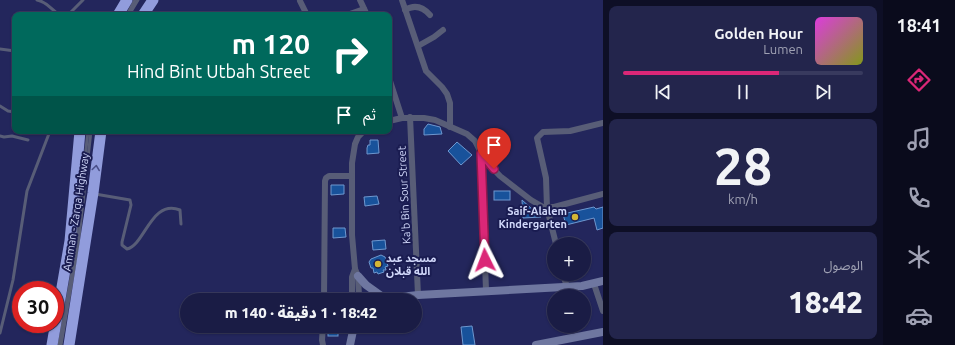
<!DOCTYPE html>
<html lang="ar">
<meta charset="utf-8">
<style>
:root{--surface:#1a1c45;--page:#23254c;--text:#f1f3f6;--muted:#9fa1b3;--line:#383a5e;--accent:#db2777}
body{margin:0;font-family:Ubuntu,"Noto Sans Arabic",sans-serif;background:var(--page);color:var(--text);direction:rtl;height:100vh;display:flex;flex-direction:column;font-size:15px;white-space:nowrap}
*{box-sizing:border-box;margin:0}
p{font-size:13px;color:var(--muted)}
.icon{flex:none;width:22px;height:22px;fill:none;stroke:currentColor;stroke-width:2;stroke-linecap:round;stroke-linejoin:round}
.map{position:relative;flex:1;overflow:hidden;direction:ltr}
.side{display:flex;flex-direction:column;gap:6px;padding:6px;background:#0e0f26;width:280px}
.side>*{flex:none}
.top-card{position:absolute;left:12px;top:12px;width:380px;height:122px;border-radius:8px;box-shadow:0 1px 3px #0004,0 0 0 1px var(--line);direction:rtl;background:#00695c;color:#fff;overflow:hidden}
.fabs{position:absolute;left:547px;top:237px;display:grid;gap:8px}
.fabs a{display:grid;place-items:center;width:44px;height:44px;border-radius:50%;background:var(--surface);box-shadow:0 1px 3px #0004,0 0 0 1px var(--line);font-size:20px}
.speed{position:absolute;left:12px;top:281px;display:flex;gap:8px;font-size:20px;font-weight:700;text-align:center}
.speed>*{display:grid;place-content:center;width:52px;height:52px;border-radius:50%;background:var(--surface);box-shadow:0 1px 3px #0004,0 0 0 1px var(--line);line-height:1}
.speed .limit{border:6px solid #d22;background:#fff;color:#111}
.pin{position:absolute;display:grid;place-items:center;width:34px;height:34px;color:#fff;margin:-41px -17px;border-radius:50% 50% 50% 0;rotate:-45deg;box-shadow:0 0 4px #0007}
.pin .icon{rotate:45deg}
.me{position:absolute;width:44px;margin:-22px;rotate:357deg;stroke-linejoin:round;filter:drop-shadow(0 0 3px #0008)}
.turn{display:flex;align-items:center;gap:14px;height:84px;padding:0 16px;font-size:18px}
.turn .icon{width:52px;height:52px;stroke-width:2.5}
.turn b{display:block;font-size:28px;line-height:34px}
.then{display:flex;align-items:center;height:38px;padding:0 16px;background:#0003;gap:8px;font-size:15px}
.big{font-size:30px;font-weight:800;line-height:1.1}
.side .widget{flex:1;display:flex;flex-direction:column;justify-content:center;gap:6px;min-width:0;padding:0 14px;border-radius:8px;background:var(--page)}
.side .dial{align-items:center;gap:0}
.dial b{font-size:52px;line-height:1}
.song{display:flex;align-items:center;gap:12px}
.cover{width:48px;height:48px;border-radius:6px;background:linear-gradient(135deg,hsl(300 70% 55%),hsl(70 70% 35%))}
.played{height:4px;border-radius:2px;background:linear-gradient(90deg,var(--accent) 65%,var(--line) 65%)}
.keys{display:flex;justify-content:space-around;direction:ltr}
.trip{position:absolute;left:180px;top:293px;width:242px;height:40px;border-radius:20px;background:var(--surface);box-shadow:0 1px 3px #0004,0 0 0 1px var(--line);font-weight:800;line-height:40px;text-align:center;direction:rtl}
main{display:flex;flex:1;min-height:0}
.tab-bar{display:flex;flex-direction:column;width:72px;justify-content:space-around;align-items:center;background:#0a0b1c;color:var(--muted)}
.tab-bar .icon{width:28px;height:28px}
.tab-bar .selected{color:var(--accent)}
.tab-bar b{font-size:18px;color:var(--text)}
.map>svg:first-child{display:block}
.building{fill:#18529b;stroke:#6e97cf}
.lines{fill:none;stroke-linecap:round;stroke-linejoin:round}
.lane{stroke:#585d77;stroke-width:3}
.street{stroke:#585d77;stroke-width:6}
.secondary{stroke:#6f77a0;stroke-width:8}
.highway{stroke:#919cdc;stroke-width:11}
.oneway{stroke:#4a4f89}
.route-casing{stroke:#8e194d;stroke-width:10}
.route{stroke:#db2777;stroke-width:7}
.poi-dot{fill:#d2b635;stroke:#1a1c51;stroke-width:1.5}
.labels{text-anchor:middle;stroke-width:4;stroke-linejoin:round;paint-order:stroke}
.street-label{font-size:11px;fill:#d0d7f9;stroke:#1a1c51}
.poi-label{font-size:11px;font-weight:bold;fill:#d0d7f9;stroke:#1a1c51;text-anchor:end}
</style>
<main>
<nav class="tab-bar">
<b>18:41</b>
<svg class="icon selected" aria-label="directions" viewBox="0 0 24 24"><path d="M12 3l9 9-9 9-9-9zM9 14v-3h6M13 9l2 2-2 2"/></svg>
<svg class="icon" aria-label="music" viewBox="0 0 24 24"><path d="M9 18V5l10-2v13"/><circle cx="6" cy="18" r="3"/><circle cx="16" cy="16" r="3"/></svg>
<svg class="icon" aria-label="phone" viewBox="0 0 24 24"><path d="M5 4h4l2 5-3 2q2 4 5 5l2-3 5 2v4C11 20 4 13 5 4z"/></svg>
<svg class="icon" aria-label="climate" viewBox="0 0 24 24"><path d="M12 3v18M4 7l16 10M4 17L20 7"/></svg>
<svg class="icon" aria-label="car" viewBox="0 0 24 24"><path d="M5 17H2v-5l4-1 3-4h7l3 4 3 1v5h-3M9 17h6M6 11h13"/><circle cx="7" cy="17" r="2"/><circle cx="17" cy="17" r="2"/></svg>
</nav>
<section class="side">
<div class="widget">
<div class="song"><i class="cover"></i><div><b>Golden Hour</b><p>Lumen</p></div></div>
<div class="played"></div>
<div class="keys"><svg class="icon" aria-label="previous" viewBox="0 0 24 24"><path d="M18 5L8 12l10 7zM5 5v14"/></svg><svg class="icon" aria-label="pause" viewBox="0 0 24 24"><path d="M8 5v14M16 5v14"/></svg><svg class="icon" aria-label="next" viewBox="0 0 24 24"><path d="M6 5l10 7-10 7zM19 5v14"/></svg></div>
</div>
<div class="widget dial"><b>28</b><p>km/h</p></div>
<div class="widget"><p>الوصول</p><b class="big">18:42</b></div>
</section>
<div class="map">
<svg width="603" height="345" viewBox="0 0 603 345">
<rect width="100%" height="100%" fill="#23265c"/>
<g class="building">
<path d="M428,124L440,127L442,134L424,135V129Z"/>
<path d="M370,140H378L379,153L367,154V148L368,145H370Z"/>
<path d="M457,142L472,155L461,165L448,151Z"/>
<path d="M331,185H344V194L331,195Z"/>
<rect x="494" y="191" width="16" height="9"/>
<path d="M377,196L379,204L365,206L364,197Z"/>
<path d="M522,200L541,217L523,218Z"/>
<path d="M594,207L596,209L603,207V228L597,230L594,218L566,225L563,214Z"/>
<path d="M333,228H345L346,237L333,238Z"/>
<path d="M385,240L386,249L373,250L372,241Z"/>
<path d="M381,255L385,257L388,266L385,267L386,270H383L384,272L378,274L377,272L374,273L373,268H371L369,262L371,259Z"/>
<rect x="328" y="326" width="10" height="10"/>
<path d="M472,326L475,345H463L461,327Z"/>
</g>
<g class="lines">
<g class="lane">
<path d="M37,0C48,2 51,10 60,15"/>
<path d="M68,15L83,0"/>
<path d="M127,15L135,0"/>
<path d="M129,15L138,0"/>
<path d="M0,49L15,51"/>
<path d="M0,106L8,111L15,112"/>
<path d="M0,136L4,137L12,136L28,140"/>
<path d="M95,194L130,200L131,205L122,242V245L127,249C145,245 151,199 180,210L181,224"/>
<path d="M0,333L13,280L27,191L50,131"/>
<path d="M59,345L73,267L88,131"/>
<path d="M61,345L78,246L91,131"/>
</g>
<g class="street">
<path d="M360,0L367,15"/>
<path d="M402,0L426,71L442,87L447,94L450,103V127"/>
<path d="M300,1L307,15"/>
<path d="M405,10C415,4 423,7 430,15"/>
<path d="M347,15L364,9"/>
<path d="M418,46L434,37L443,30"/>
<path d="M389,78L402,118"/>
<path d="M410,117L418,295"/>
<path d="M389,121L402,118H424L435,120L467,134L475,141L484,159L500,176L531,200L543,207H554L603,194"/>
<path d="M481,155L486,290"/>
<path d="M556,244L547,208L546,178L537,138L543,132L570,131L603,123"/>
<path d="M563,274L567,287"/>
<path d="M594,284L603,311"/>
<path d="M352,296V277L355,269"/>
<path d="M359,296L358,276L355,269L352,235V163L355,144L358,137L364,131"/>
<path d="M324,300L325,181L326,178L329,176H351"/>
<path d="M323,326L322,340L323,345"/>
</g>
<g class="secondary">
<path d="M358,276L366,285L380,295"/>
<path d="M352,300V296H384L391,298"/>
<path d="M388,300L391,298L418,295L582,286L603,281"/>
<path d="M350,345L354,326"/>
<path d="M536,345L603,332"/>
</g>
<g class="highway">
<path d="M118,15L127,0"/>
<path d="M143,15L153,0"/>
<path d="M52,345L70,241L80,131"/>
<path d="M69,345L93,193L101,131"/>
</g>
</g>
<defs><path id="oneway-chevron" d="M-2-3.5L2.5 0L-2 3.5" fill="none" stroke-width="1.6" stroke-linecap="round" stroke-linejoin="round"/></defs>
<use class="oneway" href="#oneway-chevron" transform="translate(96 168) rotate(-82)"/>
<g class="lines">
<defs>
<path id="route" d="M485,260L481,153L494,169"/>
</defs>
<use href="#route" class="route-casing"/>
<use href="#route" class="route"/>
</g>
<g class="poi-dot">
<circle cx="575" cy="217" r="4"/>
<circle cx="378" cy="264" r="4"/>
</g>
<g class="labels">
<g class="street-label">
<text transform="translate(404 195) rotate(-93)" y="4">Ka'b Bin Sour Street</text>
<text transform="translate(76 212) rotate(-81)" y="4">Amman - Zarqa Highway</text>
</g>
<g class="poi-label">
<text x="567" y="215">Saif-Alalem<tspan x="567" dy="13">Kindergarten</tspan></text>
<text x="386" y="262" text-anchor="start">مسجد عبد<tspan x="386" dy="13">الله قبلان</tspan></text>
</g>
</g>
</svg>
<div class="fabs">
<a>+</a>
<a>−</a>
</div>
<div class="speed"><div class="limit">30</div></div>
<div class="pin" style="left:494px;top:169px;background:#d93025"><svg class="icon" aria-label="arrive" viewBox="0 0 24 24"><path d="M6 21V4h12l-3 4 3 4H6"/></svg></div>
<svg class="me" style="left:485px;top:260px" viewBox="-20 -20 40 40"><path d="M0-17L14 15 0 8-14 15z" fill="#db2777" stroke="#fff" stroke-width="4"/></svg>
<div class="trip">18:42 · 1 دقيقة · 140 m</div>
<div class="top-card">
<div class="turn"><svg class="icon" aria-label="right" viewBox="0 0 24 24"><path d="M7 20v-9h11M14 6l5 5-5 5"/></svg><div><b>120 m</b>Hind Bint Utbah Street</div></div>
<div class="then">ثم<svg class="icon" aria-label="arrive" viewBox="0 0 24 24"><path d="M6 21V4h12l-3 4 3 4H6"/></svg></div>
</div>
</div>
</main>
